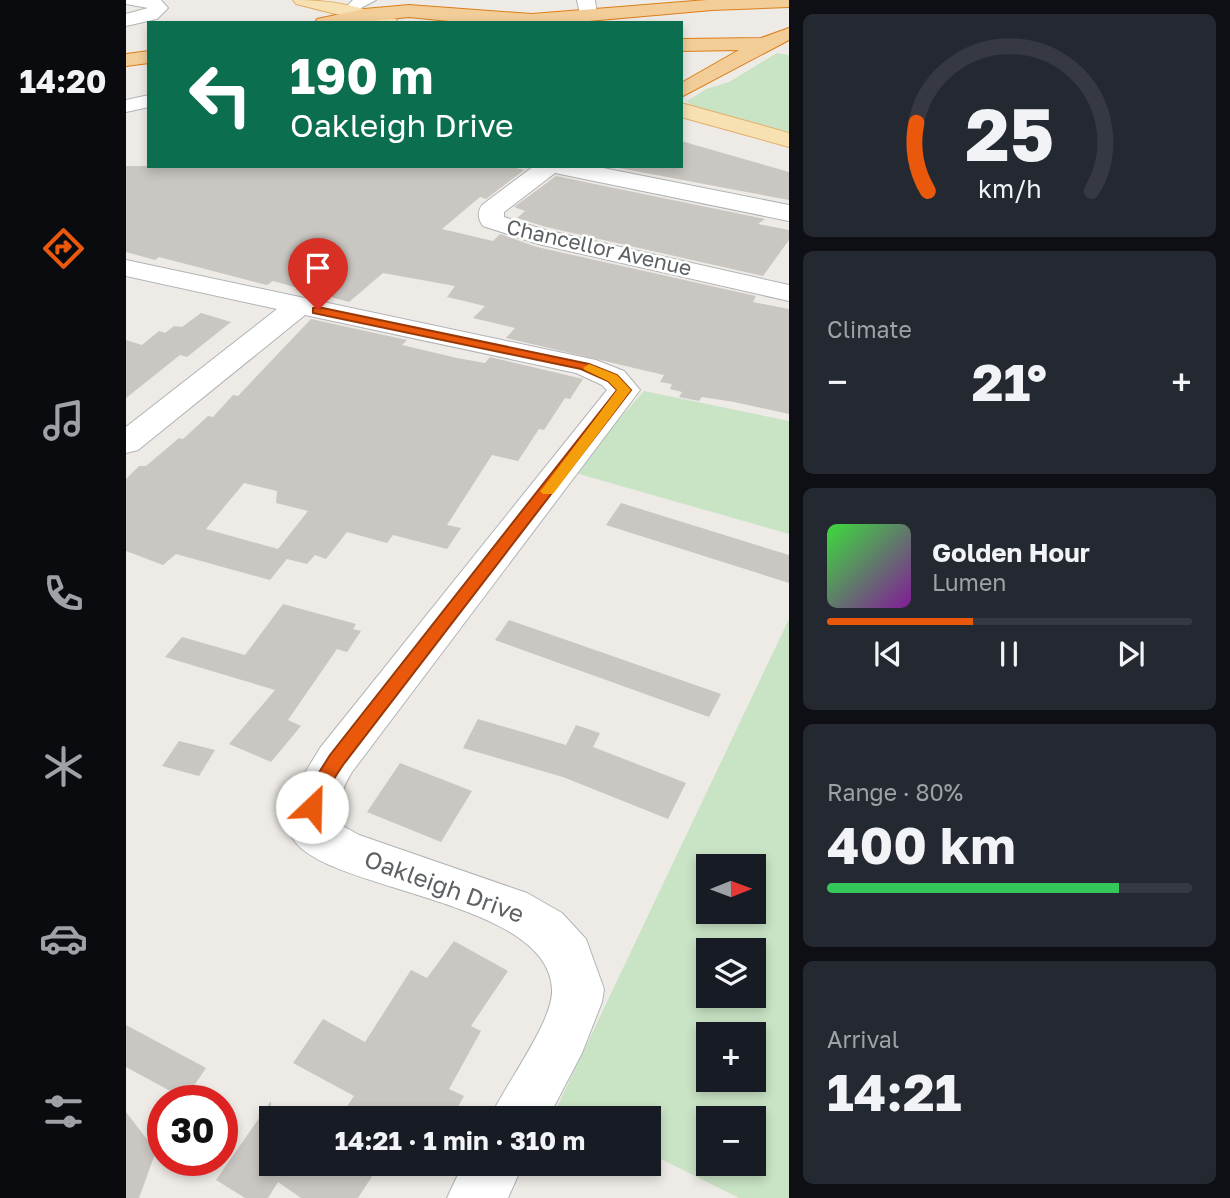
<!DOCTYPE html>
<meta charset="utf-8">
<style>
:root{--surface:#171b24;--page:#242831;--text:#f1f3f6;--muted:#9ea1a6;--line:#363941;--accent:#ea580c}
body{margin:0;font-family:"Golos Text",sans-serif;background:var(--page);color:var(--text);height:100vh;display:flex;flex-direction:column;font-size:26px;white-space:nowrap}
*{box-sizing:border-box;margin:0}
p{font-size:23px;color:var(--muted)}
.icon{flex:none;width:38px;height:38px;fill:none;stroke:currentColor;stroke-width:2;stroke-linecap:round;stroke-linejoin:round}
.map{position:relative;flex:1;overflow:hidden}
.side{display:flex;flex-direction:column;gap:14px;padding:14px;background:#0d0f14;width:441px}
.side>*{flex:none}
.hud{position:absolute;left:21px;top:21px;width:536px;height:147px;border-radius:0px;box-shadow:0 4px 10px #0003;background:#0b6e4f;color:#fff;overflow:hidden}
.needle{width:46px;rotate:89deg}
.buttons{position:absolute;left:570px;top:854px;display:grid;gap:14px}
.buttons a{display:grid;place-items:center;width:70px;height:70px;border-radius:0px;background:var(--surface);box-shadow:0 4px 10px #0003;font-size:35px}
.speed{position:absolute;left:21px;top:1085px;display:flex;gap:14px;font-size:35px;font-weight:700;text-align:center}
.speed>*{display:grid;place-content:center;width:91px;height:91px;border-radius:50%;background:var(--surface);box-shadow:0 4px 10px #0003;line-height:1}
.speed .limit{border:10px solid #d22;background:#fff;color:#111}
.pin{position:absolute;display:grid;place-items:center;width:60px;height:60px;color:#fff;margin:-72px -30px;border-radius:50% 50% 50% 0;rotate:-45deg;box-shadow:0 0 7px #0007}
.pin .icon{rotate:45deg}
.me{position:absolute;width:77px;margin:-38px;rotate:24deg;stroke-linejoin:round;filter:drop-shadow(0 0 5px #0008)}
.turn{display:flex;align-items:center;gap:24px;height:147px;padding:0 28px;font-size:32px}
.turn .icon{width:91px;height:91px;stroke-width:2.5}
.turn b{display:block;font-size:49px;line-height:60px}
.big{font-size:52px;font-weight:700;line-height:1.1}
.side .widget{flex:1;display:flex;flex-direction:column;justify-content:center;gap:10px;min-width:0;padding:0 24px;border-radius:10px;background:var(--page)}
.side .dial{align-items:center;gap:0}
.dial svg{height:182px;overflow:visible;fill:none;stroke:var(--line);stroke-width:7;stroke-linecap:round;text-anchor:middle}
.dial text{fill:var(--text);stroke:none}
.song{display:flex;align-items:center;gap:21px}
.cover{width:84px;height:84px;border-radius:10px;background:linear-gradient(135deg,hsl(120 70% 55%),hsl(290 70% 35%))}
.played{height:7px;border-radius:4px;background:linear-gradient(90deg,var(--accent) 40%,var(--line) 40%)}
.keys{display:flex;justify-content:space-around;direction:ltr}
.heat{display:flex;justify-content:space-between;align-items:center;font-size:38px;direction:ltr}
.charge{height:10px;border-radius:5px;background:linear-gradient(90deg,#34c759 80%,var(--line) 0)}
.trip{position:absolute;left:133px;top:1106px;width:402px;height:70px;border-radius:0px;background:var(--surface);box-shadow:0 4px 10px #0003;font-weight:700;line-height:70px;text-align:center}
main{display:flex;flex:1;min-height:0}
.tabs{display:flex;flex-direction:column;width:126px;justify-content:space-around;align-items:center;background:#090b0e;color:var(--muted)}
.tabs .icon{width:49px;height:49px}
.tabs .current{color:var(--accent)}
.tabs b{font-size:32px;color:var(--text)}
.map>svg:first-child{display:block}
.green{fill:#c9e3c5;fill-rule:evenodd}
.building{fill:#cac6c2;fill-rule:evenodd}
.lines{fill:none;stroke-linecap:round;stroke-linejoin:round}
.minor-casing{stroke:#b1b3b6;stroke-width:2}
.major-casing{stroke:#e3ae69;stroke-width:2}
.highway-casing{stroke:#dc7f17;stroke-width:2}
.minor{fill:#fff;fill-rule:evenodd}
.major{fill:#f7e1b2;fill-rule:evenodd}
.highway{fill:#f2cd98;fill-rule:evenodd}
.route{fill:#ea580c;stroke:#983908;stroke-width:2}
.slow{fill:#f59e0b}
.labels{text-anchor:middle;stroke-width:5;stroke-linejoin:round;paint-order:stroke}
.far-street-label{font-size:21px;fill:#5d6164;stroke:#fff}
.street-label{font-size:24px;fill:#5d6164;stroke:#fff}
</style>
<main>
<nav class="tabs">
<b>14:20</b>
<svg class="icon current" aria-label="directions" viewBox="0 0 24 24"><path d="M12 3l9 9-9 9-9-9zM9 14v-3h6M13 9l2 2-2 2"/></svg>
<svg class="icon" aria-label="music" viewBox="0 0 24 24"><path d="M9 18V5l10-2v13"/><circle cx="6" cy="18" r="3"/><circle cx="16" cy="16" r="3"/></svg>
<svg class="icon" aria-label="phone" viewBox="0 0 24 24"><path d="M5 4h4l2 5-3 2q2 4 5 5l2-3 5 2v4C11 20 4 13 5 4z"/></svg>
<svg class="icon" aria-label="climate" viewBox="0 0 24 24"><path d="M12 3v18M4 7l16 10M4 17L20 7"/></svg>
<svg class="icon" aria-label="car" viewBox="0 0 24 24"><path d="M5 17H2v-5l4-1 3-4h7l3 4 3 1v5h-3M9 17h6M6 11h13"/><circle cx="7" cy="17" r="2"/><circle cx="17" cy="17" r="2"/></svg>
<svg class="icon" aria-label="filters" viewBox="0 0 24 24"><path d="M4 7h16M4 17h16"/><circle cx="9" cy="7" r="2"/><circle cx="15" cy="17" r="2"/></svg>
</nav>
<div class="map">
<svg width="663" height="1198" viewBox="0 0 663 1198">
<rect width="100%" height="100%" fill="#eeebe6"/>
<g class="green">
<path d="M651,53L663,55V132L568,108L561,101L580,89L603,82Z"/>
<path d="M518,391L663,421V534L446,472Z"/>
<path d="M663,619V1198H613L523,1153V1118H454L431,1107ZM583,866H628V912H583ZM583,950H628V996H583ZM583,1034H628V1080H583ZM583,1118H628V1164H583Z"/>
</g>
<g class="building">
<path d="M555,141L663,172V200L482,166H555Z"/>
<path d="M0,166H381L398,170L360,199L354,197L316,229L367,241L374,234L411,247L630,296L627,302L663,309V414L608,402L576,397L573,401L553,397L556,392L544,389L546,384L534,382L538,375L380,338L389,328L347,318L359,306L321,297L329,286L257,273L223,302L147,281L141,285L33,257L29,260L0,252Z"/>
<path d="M430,176L639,219L632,224L663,230V240L637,276L420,227L391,218L399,211L388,207Z"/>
<path d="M75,313L105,322L61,357L54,355L0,398V340L16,345L33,331L39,333L48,326L56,327Z"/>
<path d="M185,319L281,340L276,345L331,358L359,363L364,357L457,379L444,399L439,398L418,430L413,429L392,461L366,455L321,525L335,528L321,549L267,535L261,543L221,532L200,559L189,555L181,564L161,559L144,580L50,554L37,565L0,551V479L13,466H20L53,438L57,439L82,416L87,417L107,395L112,396ZM118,483L151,491L150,503L182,511L152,549L80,529Z"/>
<path d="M495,503L663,555V583L480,525Z"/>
<path d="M157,604L230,624L227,629L235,631L221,652L211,649L162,720L175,726L145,762L103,744L149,690L39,657L56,637L119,655Z"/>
<path d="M383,620L595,694L583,717L369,640Z"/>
<path d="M352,719L440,745L450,725L474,733L467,747L560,783L542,819L437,777L337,748Z"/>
<path d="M53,741L89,750L73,776L36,766Z"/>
<path d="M274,763L346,791L315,842L241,812Z"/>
<path d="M328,941L382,971L345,1026L355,1031L323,1089L338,1096L326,1118H213L228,1096L167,1063L197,1019L239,1042L285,970L301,978Z"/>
<path d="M0,1025L80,1068L59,1099L0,1067Z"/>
<path d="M145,1101V1164H254L232,1198H175L152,1182L142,1198H119L90,1180Z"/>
<path d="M0,1112L30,1151L13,1198H0Z"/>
</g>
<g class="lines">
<defs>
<g id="minor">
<path d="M0,0H35L42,8L31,19L0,26V14L22,8L0,4Z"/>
<path d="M227,0H250L231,10L222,5Z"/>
<path d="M451,0H469L471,15L469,19H455Z"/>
<path d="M23,95V107L0,112V100Z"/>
<path d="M408,166H467L663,205V221L429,173L378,212V217L419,230L663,285V301L412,244L357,226C352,219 351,212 356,205Z"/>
<path d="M0,260L470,360L498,371L514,390L226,772C216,788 211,803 210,822L233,835L401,893L436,913L460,939L478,989L476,1002L456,1053L422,1118H364C378,1086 428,1021 426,989C422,895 180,891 164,832C157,804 181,770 194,748L481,390L476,385L450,373L179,315L12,450L0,453V427L151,309L0,276Z"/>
<path d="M337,1164H397L382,1198H321Z"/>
</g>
<g id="major">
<path d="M167,0C208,0 231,6 270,19L272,23C238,23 203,12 170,4Z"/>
<path d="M555,103L663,133V147L555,117Z"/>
</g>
<g id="highway">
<path d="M581,0H663V7L586,10L440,23H343L283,17L227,23H189L191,19L238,9L283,5L406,14Z"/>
<path d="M663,28V40L555,97V83L613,50L555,51V39L635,38Z"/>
<path d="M23,51V63L0,66V54Z"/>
</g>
</defs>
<use href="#minor" class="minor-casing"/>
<use href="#major" class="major-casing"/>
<use href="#highway" class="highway-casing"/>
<use href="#minor" class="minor"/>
<use href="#major" class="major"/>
<use href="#highway" class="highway"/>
</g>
<path class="route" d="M192,307L463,364L491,375L505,390L217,765L200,791L193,812L186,814L180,812L177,807L182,790L204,755L491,390L482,381L455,369L187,313V308Z"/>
<path class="slow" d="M463,364L491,375L505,390L427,494H417L414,491L417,488L491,390L482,381L459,370L457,368Z"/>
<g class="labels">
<g class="far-street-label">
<text transform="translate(473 248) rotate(13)" y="7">Chancellor Avenue</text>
</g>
<g class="street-label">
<text transform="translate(318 887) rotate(20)" y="8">Oakleigh Drive</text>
</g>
</g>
</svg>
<div class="buttons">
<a><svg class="needle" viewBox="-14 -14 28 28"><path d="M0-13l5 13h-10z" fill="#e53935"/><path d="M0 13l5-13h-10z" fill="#9ea1a6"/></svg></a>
<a><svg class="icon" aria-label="layers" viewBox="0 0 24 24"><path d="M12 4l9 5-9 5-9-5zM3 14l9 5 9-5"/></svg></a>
<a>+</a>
<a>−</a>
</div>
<div class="speed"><div class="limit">30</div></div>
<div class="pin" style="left:192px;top:310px;background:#d93025"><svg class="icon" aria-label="arrive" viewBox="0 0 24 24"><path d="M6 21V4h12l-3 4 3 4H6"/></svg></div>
<svg class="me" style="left:186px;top:807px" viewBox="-20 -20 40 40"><circle r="19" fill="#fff"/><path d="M0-13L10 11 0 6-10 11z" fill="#ea580c"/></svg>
<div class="trip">14:21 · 1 min · 310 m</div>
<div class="hud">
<div class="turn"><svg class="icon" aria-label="left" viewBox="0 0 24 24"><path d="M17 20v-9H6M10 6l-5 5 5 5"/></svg><div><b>190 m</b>Oakleigh Drive</div></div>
</div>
</div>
<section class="side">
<div class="widget dial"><svg viewBox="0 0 100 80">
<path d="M14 69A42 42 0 1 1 86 69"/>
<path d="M14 69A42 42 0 0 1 9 39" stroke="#ea580c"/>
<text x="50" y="56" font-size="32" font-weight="700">25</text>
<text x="50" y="72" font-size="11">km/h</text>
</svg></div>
<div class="widget"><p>Climate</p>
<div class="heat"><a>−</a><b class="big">21°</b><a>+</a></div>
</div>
<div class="widget">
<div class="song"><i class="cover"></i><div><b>Golden Hour</b><p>Lumen</p></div></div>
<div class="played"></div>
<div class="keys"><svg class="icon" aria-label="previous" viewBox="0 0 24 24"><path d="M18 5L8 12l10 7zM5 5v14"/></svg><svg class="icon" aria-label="pause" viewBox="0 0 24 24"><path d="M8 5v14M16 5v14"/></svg><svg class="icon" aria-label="next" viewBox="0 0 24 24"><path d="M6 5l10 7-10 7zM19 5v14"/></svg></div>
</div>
<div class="widget"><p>Range · 80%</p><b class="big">400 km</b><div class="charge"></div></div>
<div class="widget"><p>Arrival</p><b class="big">14:21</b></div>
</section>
</main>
